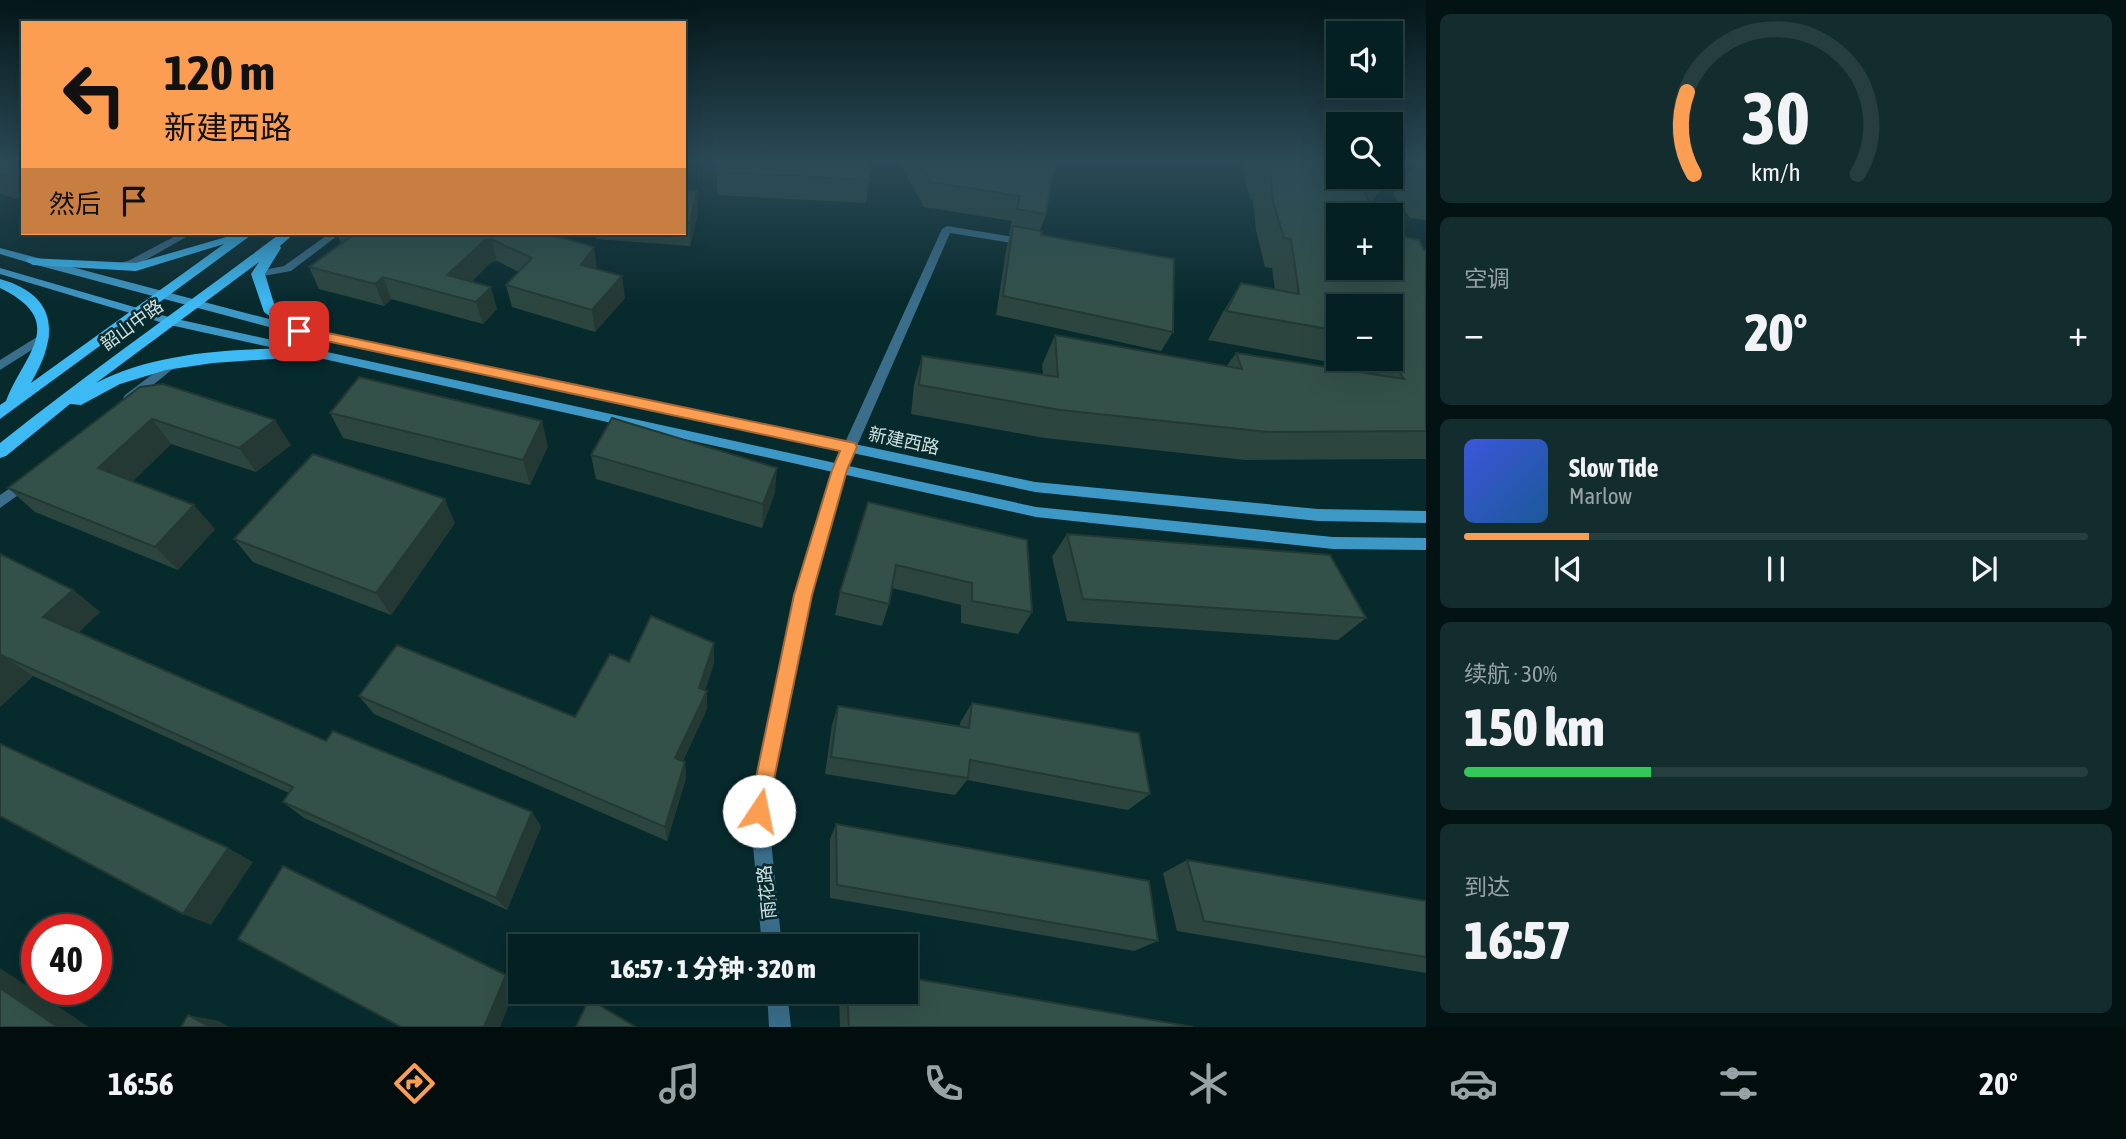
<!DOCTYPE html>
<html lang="zh">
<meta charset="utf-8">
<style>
:root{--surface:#052022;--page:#132d2f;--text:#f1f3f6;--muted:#97a3a5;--line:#263e40;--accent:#fc9e52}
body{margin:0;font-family:"Asap Condensed","Noto Sans SC",sans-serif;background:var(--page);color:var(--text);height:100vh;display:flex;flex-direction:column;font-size:26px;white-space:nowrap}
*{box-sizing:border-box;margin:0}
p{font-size:23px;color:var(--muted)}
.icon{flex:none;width:38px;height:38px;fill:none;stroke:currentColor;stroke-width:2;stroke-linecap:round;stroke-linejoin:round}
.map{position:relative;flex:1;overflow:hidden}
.side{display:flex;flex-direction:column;gap:14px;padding:14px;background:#031213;width:700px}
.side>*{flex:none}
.guide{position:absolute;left:21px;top:21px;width:665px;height:214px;border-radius:0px;box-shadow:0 7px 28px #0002,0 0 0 2px var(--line);background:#fc9e52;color:#111;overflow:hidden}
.buttons{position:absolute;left:1326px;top:21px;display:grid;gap:14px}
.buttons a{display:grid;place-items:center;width:77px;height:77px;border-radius:0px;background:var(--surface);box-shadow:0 7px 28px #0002,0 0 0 2px var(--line);font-size:35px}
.speed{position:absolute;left:21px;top:914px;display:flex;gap:14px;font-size:35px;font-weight:700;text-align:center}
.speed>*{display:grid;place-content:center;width:91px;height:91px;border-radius:50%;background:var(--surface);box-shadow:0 7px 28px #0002,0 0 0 2px var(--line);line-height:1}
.speed .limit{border:10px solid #d22;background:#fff;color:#111}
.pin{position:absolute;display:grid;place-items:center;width:60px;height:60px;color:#fff;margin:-30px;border-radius:14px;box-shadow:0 4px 10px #0006}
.me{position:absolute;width:77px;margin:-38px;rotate:11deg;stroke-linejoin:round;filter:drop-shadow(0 0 5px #0008)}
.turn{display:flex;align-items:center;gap:24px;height:147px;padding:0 28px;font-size:32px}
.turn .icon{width:91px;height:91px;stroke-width:2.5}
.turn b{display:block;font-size:49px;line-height:60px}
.then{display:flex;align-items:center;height:66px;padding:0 28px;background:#0003;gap:14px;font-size:26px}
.big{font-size:52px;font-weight:800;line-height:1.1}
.side .tile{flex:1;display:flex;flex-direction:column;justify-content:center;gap:10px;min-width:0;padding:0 24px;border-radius:10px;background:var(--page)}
.side .dial{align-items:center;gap:0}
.dial svg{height:182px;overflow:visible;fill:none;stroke:var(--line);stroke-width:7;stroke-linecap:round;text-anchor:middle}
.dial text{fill:var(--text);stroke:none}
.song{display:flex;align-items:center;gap:21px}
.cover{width:84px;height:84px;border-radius:10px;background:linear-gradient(135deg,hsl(230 70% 55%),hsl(210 70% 35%))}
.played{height:7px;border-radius:4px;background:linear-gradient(90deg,var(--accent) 20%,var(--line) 20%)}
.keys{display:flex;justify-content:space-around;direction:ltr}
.heat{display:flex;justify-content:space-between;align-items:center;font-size:38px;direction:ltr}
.charge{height:10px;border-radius:5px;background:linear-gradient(90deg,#34c759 30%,var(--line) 0)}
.trip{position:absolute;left:508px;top:934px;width:410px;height:70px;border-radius:0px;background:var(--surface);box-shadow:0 7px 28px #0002,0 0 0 2px var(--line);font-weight:800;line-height:70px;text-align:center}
.tabs{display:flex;height:112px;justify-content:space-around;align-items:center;background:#020d0e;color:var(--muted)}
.tabs .icon{width:49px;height:49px}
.tabs .active{color:var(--accent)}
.tabs b{font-size:32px;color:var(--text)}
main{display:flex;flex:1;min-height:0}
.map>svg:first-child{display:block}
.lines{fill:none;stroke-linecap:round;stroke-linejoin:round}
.minor{fill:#3a6e8b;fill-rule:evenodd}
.tertiary{fill:#3a6e8b;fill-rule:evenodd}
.secondary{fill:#3e98c6;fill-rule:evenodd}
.primary{fill:#3db9f4;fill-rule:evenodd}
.wall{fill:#2c463f;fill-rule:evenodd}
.shaded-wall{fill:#243933}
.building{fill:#335149;stroke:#243933;stroke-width:2}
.route{fill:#fc9e52;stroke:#a46735;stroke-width:2}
.labels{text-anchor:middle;stroke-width:5;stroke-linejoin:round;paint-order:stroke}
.street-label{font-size:18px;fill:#cfe1e3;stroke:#072a2d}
</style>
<main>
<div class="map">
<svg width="1426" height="1027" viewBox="0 0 1426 1027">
<rect width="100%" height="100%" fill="#072a2d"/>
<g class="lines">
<path class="minor" d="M947,226L1025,239L1030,242L1025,245L950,233L847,469L840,474L835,473L833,469L942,229Z"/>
<g class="tertiary">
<path d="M181,233H193L137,265L117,269L112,266L130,260Z"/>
<path d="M330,233H341L291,271L258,277L253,274L258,271L284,266Z"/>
<path d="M45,332L49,333V339L0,370V360Z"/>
<path d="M170,361L174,362V368L133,401H125L123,398L125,395Z"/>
<path d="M840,464L847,469L811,595L768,811L782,947H762L750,811L795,595L833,469Z"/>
<path d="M26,477L31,478L33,482L31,486L0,508V495Z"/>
<path d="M767,992H787L791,1027H769Z"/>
</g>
<g class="secondary">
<path d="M0,248L299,327L1035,482L1318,509L1426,511V523L1318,521L1035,492L299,335L33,264L0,254Z"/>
<path d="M0,268L172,318L1036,507L1333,537L1426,538V550L1333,549L1036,517L170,325L0,274Z"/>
</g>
<g class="primary">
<path d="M240,233H254L0,419V405L6,401C23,355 70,322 0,288V279C60,296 58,337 31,383L224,244L136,271L33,265L26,261L28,258L136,263Z"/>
<path d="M281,233H295L280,246L281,248L265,274L275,307L304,328V334H294L264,312L251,274L259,262L96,383C160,350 239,349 309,348L314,350L316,353L314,356L213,363L166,370L120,384L81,405L70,404L6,456L0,458V443C92,370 188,303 281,233Z"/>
</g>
</g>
<g class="wall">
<path d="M0,160H23V201L0,194Z"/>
<path d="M898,160H1055L1046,214L1040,231L1041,235L1173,332L1161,351L996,315L1007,245L1010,235L1009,234L1012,221L924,207Z"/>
<path d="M1241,160H1339L1383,186L1370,205L1339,215L1426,250V459L1245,460L1045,438L911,414L914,385L922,356L1043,374L1042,365L1055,335L1226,367L1236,353L1354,371L1351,366L1208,340L1223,312L1241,283L1275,290L1272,268L1265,267L1256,230L1253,200L1250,199ZM1339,306H1391V359H1339Z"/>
<path d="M1418,160H1426V220L1410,218L1393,194Z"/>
<path d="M717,172L869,180L866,203L717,195Z"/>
<path d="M684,190L697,191L698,213L690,246L596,239L595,233H684Z"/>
<path d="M337,233H546L596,269L625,298L595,332L512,307L506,285L519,272L497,261L491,262L471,282L497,309L483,324L391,299L384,306L319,289L309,267L341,244Z"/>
<path d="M140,387L291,445L256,472L171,444L133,481L215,529L178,570L35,512L8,488Z"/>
<path d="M330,413L548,446L530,485L343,438Z"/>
<path d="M591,455L775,492L762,528L596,479Z"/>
<path d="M868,502L1032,612L1018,634L961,623V605L892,588L889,604L882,626L835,615L840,592Z"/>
<path d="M455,523L391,615L253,562L234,539Z"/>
<path d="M1067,534L1366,618L1338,640L1067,621L1052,557Z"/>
<path d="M0,554L73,590L100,612L79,632L326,741L532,812L541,827L507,910L304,818L283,802L289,793L33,676L0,707Z"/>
<path d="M714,643V663L705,690L707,709L683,761L685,762L686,778L667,841L374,714L359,696L575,717L629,662Z"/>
<path d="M972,703L1150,794L1128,810L967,780L955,795L825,774L832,725L838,706L960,726V723Z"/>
<path d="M836,824L1158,941L1134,951L830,898V839Z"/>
<path d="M1187,860L1426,901V973L1177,931L1163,873Z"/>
<path d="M839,992H905L1193,1027H840Z"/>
</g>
<g class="shaded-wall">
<path d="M697,191L698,213L690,246V223Z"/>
<path d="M491,239L497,261L491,262L454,297L447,275L485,240Z"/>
<path d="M594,247L597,269L581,265Z"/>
<path d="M622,276L625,298L595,332L592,310Z"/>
<path d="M383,277L391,299L384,306L375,284Z"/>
<path d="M491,287L497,309L483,324L476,302Z"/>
<path d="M152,419L171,444L122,492L98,468Z"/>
<path d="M275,420L291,445L256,472L239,448Z"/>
<path d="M542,421L548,446L530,485L523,460Z"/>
<path d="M777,468L775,492L762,528L763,504Z"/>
<path d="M445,499L455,523L391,615L376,593Z"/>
<path d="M194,505L215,529L178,570L155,547Z"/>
<path d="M73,590L100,612L72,638L43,617Z"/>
<path d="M714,643V663L700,705L707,691V709L677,774L675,758Z"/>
<path d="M1,655L33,676L0,707V656Z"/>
<path d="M685,762L686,778L667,841L665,827Z"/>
<path d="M532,812L541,827L507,910L496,898Z"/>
<path d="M228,848L253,862L211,925L183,914Z"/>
<path d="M0,968L89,1027H58L0,988Z"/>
<path d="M506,975L518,983L500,1027H484Z"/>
<path d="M188,1015L219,1021L229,1027H210Z"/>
</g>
<g class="building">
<path d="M0,160H23V180L0,175Z"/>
<path d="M719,160H869V180L717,172Z"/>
<path d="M917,160H1055L1046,214L1017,209L1020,196L930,182Z"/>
<path d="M1264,160H1339V177H1379L1383,186L1361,183L1375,215H1339V268H1391V235L1419,240L1424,250H1426V431L1268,432L1060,410L919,385L922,356L1058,377L1055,335L1242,369L1236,353L1404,379L1390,359H1391V306H1339V331L1226,311L1241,283L1299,294L1291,239L1284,238L1273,201L1270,171H1266Z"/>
<path d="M1420,160H1426V168Z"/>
<path d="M684,190L697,191L690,223H684Z"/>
<path d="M1013,226L1042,231L1041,235L1174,259L1173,332L1003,296Z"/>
<path d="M356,233H546L594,247L581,265L622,276L592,310L506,285L532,258L491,239L485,240L447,275L491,287L476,302L383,277L375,284L309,267Z"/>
<path d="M359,377L542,421L523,460L330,413Z"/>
<path d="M163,384L275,420L239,448L152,419L98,468L194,505L155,547L8,488L140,387Z"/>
<path d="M612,418L777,468L763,504L591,455Z"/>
<path d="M313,454L445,499L376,593L234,539Z"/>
<path d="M868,502L1027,540L1032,612L972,601V583L896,565L889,604L840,592Z"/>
<path d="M1067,534L1330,555L1366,618L1083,599Z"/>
<path d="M0,554L73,590L43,617L326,741L333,731L532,812L496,898L283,802L293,787L1,655L0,656Z"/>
<path d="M651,616L714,643L699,688L707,691L675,758L685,762L665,827L359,696L397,645L575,717L610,654L629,662Z"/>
<path d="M972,703L1139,733L1150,794L970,760L968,778L831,757L838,706L969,728Z"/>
<path d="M0,744L228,848L183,914L0,816Z"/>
<path d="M836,824L1149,881L1158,941L837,885Z"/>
<path d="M1187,860L1426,901V957L1204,921Z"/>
<path d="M283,866L506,975L484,1027H401L238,939Z"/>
<path d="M905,977L1193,1027H849L847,992H905Z"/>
<path d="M0,988L58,1027H0Z"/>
<path d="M589,999L636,1027H576Z"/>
<path d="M188,1015L210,1027H181Z"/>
</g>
<linearGradient id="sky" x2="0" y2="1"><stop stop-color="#041719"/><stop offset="0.53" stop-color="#2b4a57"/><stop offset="1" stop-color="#2b4a57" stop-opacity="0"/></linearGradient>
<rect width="1426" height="304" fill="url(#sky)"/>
<path class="route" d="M299,327L855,443L857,447L847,470L812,595L766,818L759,821L752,818L749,811L794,595L832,470L840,451L294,334L292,331Z"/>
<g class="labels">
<g class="street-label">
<text transform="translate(132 325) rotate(-36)" y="6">韶山中路</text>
<text transform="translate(904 441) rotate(12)" y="6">新建西路</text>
<text transform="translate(767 892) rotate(-96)" y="6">雨花路</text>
</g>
</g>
</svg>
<div class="buttons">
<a><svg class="icon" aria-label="sound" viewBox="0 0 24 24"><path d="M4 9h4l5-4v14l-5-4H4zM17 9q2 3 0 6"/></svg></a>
<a><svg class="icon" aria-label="search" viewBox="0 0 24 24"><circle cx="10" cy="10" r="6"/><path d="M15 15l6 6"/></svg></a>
<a>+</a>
<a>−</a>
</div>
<div class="speed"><div class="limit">40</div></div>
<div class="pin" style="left:299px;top:331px;background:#d93025"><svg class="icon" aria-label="arrive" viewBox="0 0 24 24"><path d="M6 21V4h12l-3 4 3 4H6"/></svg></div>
<svg class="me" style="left:759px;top:811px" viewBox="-20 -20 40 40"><circle r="19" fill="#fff"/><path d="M0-13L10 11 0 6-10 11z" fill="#fc9e52"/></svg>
<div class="trip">16:57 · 1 分钟 · 320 m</div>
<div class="guide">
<div class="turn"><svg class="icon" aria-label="left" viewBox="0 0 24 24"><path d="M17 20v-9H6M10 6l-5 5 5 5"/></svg><div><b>120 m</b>新建西路</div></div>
<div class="then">然后<svg class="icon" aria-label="arrive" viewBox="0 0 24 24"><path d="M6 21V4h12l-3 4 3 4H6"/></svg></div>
</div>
</div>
<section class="side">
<div class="tile dial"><svg viewBox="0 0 100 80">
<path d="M14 69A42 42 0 1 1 86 69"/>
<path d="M14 69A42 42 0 0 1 11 33" stroke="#fc9e52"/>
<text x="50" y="56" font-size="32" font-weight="700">30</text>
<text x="50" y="72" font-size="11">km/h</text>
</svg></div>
<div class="tile"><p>空调</p>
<div class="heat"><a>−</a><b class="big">20°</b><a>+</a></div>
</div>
<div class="tile">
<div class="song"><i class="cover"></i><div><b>Slow Tide</b><p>Marlow</p></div></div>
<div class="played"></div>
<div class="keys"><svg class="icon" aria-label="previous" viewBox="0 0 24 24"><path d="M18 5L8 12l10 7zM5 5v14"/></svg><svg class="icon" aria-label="pause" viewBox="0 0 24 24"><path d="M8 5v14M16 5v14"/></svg><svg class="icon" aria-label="next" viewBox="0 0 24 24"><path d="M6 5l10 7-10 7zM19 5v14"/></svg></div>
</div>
<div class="tile"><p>续航 · 30%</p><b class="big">150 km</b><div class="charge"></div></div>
<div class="tile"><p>到达</p><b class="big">16:57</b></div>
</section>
</main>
<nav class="tabs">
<b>16:56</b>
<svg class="icon active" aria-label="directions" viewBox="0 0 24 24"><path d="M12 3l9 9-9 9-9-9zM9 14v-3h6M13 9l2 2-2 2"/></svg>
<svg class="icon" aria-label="music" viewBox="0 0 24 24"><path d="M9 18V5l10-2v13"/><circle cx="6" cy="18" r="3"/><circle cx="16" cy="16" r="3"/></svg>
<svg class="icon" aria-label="phone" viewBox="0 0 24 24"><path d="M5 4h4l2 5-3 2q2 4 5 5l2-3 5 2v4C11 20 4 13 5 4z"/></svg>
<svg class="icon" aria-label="climate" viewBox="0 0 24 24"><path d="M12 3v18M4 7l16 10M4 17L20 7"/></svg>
<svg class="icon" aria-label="car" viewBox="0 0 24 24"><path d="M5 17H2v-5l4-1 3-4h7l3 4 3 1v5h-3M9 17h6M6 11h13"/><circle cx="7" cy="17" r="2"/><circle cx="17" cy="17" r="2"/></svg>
<svg class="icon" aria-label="filters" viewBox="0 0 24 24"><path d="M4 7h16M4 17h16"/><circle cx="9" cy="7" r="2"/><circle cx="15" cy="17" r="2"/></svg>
<b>20°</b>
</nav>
